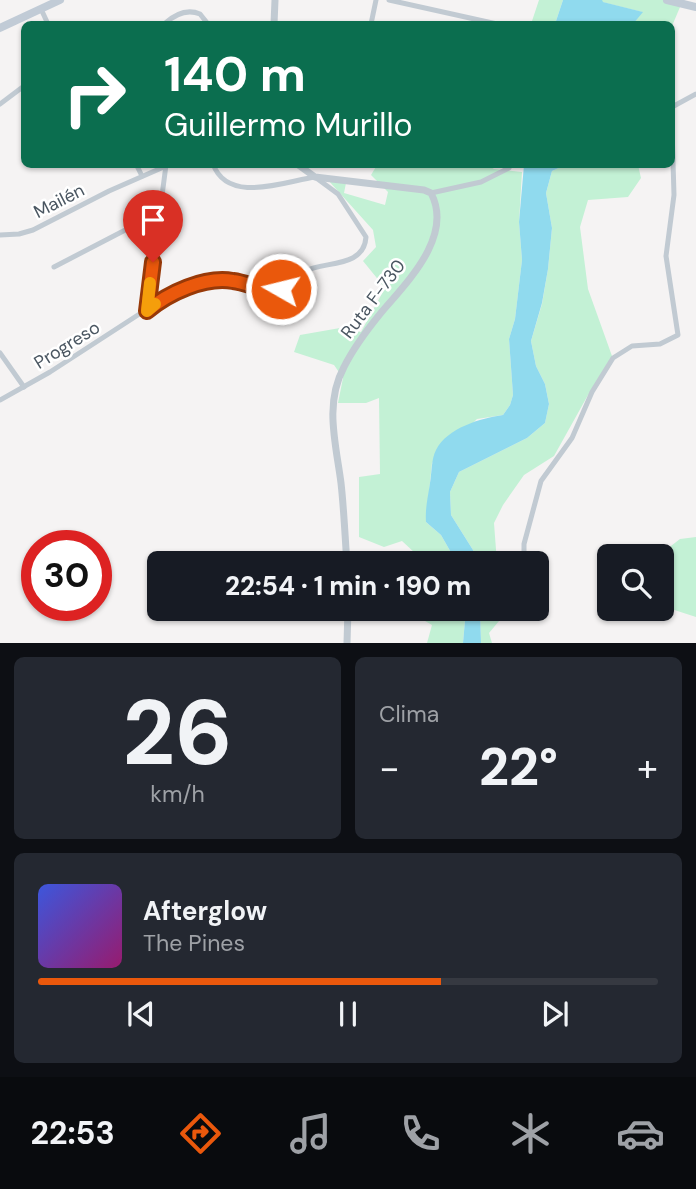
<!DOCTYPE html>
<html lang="es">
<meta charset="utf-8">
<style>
:root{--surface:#171b24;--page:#242831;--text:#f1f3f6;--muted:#9ea1a6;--line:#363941;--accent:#ea580c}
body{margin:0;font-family:"DM Sans",sans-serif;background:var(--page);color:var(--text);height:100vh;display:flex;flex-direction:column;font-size:26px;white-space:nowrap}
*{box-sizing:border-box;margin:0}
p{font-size:23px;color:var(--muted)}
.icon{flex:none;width:38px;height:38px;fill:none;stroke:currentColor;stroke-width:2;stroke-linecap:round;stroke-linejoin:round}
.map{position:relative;height:643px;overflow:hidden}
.sheet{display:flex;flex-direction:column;gap:14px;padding:14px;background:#0d0f14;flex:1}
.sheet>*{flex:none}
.guide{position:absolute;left:21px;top:21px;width:654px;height:147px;border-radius:10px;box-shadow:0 2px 5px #0004;background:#0b6e4f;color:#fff;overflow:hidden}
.buttons{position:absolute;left:597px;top:544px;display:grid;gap:14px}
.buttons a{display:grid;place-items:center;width:77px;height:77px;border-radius:10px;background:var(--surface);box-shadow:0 2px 5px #0004;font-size:35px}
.speed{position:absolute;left:21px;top:530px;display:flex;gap:14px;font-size:35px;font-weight:700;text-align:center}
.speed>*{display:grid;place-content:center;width:91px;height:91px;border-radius:50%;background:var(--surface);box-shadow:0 2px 5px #0004;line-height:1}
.speed .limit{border:10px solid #d22;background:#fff;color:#111}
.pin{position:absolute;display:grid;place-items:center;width:60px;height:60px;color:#fff;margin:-72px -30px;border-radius:50% 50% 50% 0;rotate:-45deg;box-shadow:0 0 7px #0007}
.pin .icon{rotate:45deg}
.me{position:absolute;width:77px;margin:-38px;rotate:278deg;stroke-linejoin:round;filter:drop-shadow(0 0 5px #0008)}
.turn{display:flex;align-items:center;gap:24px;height:147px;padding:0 28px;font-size:32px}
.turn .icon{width:91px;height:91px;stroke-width:2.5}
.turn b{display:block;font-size:49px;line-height:60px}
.big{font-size:52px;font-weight:800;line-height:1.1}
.sheet .widget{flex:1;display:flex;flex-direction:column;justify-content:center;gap:10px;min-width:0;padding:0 24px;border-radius:10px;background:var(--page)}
.sheet .dial{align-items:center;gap:0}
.dial b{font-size:91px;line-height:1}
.song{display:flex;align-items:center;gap:21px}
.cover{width:84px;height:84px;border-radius:10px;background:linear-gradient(135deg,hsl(230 70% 55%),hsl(320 70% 35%))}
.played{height:7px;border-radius:4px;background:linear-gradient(90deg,var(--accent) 65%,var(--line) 65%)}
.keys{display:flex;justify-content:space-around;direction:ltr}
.heat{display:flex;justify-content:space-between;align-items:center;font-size:38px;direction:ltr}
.sheet .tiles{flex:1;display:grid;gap:14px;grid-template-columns:1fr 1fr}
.widget:last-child{grid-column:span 2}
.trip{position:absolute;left:147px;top:551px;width:402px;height:70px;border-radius:10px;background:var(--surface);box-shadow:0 2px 5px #0004;font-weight:800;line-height:70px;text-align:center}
.tab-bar{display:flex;height:112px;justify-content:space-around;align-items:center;background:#090b0e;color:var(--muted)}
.tab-bar .icon{width:49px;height:49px}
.tab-bar .selected{color:var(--accent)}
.tab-bar b{font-size:32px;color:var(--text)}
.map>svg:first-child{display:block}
.green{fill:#c3f1d5}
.water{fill:#90daee}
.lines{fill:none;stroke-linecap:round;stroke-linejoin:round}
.minor{stroke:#c1cad2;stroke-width:5}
.tertiary{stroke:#c1cad2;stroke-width:7}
.secondary{stroke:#c1cbd6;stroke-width:8}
.route-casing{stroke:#983908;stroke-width:18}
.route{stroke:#ea580c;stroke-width:12}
.slow{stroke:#f59e0b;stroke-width:12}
.labels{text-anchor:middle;stroke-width:5;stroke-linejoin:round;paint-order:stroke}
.street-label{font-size:18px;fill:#4a5661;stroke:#fff}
</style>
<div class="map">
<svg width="696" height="643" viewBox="0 0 696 643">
<rect width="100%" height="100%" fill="#f5f3f3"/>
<g class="green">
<path d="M539,0H563L555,24H531Z"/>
<path d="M602,0H683L672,26V24H633L642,12L602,2Z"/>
<path d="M377,165H488L494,169L522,172L519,222L522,260L515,319L509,339L513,395L510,405L503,415L477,419L432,463L426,522L441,535L457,563H411L415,553L402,541L384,547L359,537V477L380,474L379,398L366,403H338L343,378L334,365L294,352L300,335L340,328L361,332L385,288L363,261L376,247L373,230L328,180L346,183L344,193L385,205L388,192L371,175Z"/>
<path d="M565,165H638L641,178L628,197L588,200L580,227L588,289L612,356L588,395L554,456L524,475L503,505L494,523L497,563H476L473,550L451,515L450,492L459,472L527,438L545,423L549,404L545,384L536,366L531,341L542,304L548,269L552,228L546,193L552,171Z"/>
<path d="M696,537V617L662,606V556H658L680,539Z"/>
<path d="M413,609H466L463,643H427L432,625L413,614Z"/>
<path d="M480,609H509L489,633L492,643H481Z"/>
</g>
<g class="water">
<path d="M563,0H602L603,2L643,12L633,24H555Z"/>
<path d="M524,165H565L552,171L546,193L552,228L548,269L542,303L531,341L536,366L545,384L549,404L545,423L527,438L459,472L450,492L451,515L473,550L476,563H457L441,535L426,522C425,508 428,497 430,483C432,472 431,460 436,450C447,428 481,418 503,415L510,405L513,395L509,339L515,319L522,260L519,222Z"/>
<path d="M466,609H480L481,643H463Z"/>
</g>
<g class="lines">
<g class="minor">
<path d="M389,0L497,24"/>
<path d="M41,9L48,24"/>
<path d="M164,24C174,15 186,8 200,14L208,24"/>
<path d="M371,24L376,0"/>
<path d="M0,104L24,86"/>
<path d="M672,107L696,94"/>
<path d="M136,164L142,176"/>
<path d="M431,193L481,182L509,168"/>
<path d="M0,235L19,234L33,230L109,191L166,166"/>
<path d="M54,267L158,213"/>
<path d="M147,311L166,165"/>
<path d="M0,353L24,387"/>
<path d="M0,400L50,372L161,300C183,288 214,275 238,282C250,285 262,291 274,290C289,290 294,277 305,271C325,261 364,268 366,237L338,194L315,177C286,181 228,205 213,164"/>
<path d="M524,564V544L541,481L572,438L592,392L613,358L632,346L660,344L678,335L666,256L674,195L672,128"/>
<path d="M522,612L523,609"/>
</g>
<g class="tertiary">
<path d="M274,24L275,0"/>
<path d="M297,164L315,177L424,190L431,193C454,237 406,283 380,314C367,330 353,349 344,367C324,404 336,444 341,483C344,510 345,537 347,564"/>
<path d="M347,643L348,609"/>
</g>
<g class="secondary">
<path d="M667,0L696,7"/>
<path d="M0,28L60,0"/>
</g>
</g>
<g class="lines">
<defs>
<path id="route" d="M153,262L147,311C168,293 205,276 233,281C250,283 264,293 281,289"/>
</defs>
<use href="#route" class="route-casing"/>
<use href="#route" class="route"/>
<path class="slow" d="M150,283L147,311L155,304"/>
</g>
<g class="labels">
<g class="street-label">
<text transform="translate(59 201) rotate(-27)" y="6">Mailén</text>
<text transform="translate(373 299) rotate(-53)" y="6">Ruta F-730</text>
<text transform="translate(67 345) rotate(-32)" y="6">Progreso</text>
</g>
</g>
</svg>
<div class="buttons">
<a><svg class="icon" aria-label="search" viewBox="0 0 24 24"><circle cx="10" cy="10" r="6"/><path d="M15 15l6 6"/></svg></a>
</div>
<div class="speed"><div class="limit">30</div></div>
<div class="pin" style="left:153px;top:262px;background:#d93025"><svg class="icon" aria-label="arrive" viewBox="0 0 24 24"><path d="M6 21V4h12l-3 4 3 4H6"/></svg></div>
<svg class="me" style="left:281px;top:289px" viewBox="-20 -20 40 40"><circle r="17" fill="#ea580c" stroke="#fff" stroke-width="3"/><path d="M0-11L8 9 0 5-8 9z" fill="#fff"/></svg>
<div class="trip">22:54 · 1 min · 190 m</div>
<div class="guide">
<div class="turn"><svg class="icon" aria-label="right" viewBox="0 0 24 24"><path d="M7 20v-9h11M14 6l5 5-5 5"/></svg><div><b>140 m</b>Guillermo Murillo</div></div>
</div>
</div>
<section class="sheet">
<div class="tiles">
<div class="widget dial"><b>26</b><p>km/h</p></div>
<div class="widget"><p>Clima</p>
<div class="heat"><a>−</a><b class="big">22°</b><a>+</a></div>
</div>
<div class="widget">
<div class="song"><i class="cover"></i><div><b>Afterglow</b><p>The Pines</p></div></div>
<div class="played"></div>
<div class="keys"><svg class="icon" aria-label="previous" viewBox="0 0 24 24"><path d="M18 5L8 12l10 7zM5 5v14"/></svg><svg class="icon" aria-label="pause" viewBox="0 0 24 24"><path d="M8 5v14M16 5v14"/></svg><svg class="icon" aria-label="next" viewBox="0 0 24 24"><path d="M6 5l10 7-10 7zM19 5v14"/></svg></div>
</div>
</div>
</section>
<nav class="tab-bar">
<b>22:53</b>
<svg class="icon selected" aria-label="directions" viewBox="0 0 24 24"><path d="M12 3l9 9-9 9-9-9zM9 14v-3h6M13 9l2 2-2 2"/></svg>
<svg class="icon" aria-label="music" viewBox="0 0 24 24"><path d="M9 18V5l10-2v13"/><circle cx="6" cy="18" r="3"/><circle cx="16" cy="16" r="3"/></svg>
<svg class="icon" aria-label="phone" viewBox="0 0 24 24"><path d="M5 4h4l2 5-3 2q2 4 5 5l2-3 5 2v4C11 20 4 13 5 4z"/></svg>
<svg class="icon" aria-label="climate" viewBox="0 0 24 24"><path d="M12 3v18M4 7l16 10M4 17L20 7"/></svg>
<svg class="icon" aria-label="car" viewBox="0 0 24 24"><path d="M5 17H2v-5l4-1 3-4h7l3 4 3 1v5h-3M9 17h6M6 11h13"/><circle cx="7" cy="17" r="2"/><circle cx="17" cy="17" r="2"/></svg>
</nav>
